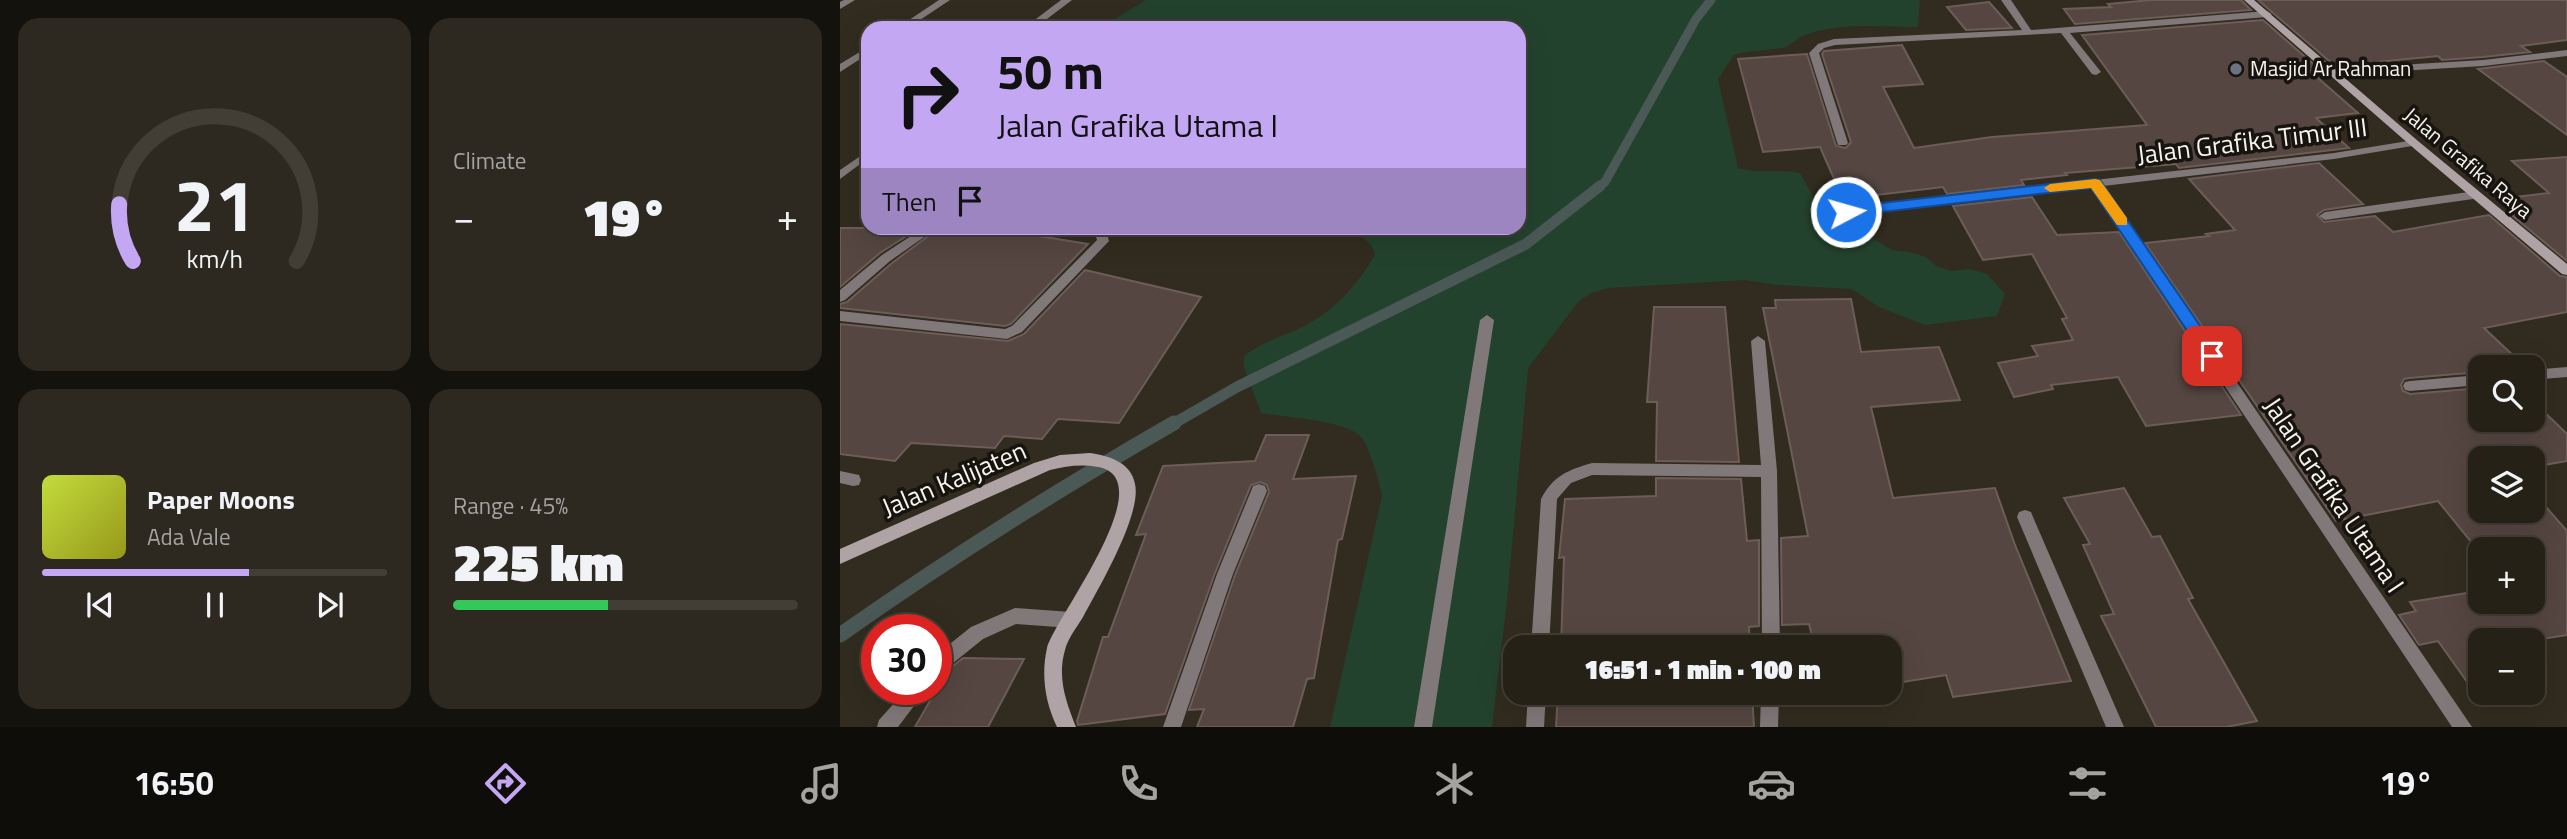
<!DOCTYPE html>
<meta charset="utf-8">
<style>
:root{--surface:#252117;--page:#2d2920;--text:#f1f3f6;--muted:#a3a3a1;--line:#423e36;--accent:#c3a7f2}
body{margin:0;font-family:"Titillium Web",sans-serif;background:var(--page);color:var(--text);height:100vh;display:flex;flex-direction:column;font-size:26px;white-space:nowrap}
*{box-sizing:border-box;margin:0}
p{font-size:23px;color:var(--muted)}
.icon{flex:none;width:38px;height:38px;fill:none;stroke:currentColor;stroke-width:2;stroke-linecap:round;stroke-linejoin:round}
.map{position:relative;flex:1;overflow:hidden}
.panel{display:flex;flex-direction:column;gap:18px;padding:18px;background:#14120d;width:840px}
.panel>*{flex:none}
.banner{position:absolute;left:21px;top:21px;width:665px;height:214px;border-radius:21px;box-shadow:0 7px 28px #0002,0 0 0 2px var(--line);background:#c3a7f2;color:#111;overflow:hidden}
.buttons{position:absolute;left:1628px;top:355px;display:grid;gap:14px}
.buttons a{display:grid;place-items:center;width:77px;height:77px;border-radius:14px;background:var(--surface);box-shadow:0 7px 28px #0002,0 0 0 2px var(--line);font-size:35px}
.speed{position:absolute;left:21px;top:614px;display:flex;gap:14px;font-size:35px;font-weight:700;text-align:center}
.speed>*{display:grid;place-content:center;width:91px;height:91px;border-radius:50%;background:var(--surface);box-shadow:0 7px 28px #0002,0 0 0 2px var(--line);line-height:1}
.speed .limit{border:10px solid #d22;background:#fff;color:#111}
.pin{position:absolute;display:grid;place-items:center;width:60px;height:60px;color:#fff;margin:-30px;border-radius:14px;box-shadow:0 4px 10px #0006}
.me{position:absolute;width:77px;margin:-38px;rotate:84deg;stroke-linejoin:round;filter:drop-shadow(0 0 5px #0008)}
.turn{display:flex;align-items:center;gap:24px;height:147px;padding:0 21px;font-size:32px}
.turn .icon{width:91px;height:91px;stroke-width:2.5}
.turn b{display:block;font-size:49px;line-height:60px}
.then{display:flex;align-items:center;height:66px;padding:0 21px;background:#0003;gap:14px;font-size:26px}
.big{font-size:52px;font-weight:800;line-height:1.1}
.panel .tile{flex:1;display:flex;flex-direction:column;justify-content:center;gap:10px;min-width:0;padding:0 24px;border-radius:21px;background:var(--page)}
.panel .dial{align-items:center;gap:0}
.dial svg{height:182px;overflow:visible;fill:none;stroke:var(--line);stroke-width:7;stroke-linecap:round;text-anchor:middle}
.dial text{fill:var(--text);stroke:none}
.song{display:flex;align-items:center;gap:21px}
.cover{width:84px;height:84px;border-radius:10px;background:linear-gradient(135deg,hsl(70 70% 55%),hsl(60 70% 35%))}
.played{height:7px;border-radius:4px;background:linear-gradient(90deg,var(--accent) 60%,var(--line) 60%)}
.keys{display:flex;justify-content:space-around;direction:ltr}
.heat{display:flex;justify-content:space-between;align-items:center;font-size:38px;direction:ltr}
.charge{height:10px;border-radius:5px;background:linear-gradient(90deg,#34c759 45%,var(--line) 0)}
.panel .tiles{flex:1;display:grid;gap:18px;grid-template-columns:repeat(2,1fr)}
.trip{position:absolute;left:663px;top:635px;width:399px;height:70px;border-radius:21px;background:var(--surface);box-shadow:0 7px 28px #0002,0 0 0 2px var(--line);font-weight:800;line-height:70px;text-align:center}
.tabs{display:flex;height:112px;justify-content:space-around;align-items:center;background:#0f0d09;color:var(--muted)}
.tabs .icon{width:49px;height:49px}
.tabs .on{color:var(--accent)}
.tabs b{font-size:32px;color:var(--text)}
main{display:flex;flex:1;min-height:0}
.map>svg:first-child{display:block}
.green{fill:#23422d}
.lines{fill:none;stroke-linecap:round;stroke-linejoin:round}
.stream-far2{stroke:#4a5856;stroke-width:9}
.stream-far1{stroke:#4a5856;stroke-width:11}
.stream{stroke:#4a5856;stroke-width:15}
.building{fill:#554641;stroke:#6d5d58;stroke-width:2}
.lane{fill:#807879;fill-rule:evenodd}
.street{fill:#807879;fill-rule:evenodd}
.secondary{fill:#b0a3a5;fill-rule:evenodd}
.route{fill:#1a73e8;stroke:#114b97;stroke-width:2}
.slow{fill:#f59e0b}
.worship-dot{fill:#6b7280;stroke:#17140f;stroke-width:2.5}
.labels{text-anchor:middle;stroke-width:7;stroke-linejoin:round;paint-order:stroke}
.far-poi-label{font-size:21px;fill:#f6f3eb;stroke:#17140f;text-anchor:start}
.far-street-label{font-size:21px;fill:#f6f3eb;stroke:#17140f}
.street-label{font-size:26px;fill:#f6f3eb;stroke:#17140f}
</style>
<main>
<section class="panel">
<div class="tiles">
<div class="tile dial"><svg viewBox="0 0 100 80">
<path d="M14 69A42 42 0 1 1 86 69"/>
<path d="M14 69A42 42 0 0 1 8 44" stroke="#c3a7f2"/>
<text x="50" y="56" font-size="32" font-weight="700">21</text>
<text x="50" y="72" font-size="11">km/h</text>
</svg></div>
<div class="tile"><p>Climate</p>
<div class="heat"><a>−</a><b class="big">19°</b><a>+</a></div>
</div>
<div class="tile">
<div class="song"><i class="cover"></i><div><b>Paper Moons</b><p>Ada Vale</p></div></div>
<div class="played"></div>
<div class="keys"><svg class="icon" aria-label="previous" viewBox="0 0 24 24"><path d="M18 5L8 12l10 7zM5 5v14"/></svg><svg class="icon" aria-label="pause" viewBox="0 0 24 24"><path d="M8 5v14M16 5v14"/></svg><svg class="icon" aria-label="next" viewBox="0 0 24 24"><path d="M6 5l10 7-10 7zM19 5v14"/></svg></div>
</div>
<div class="tile"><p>Range · 45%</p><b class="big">225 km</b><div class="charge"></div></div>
</div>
</section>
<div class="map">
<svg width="1727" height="727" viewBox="0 0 1727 727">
<rect width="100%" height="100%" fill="#312c1f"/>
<path class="green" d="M306,0H1080L1078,27C1043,27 999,22 965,35C956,38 951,46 942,48C926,51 910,50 894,55L878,79L898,168C919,174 939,169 960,173L984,217L1015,228L1052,250L1070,252L1086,257L1096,266L1112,271L1130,269L1147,274L1165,294L1157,316L1085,325L1039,307L1012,289L937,285L905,280L768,288L751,293L738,302L688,368L667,600L652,727H490L542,496C540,484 529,446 522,438C510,421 444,417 421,413L404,367V356C421,343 438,338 458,329C490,315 519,285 535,254L531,245L516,230L518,228H679V28H260Z"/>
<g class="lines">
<path class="stream-far2" d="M758,187L765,182L856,19L871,0"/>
<path class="stream-far1" d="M331,425L397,387L686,244L760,186"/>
<path class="stream" d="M0,635C108,559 219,489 334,423"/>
</g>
<g class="building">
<path d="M1311,0H1401L1411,10L1235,24L1224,9L1271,7L1268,4Z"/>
<path d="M1418,0H1727V40L1681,46L1690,52L1643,57L1602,60L1598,56L1495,66Z"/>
<path d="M1149,2L1172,28L1126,30L1107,7Z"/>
<path d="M1423,20L1480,70L1470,71L1518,113L1476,118L1509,148L1339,168L1336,164L1225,173L1227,175L1181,180L1184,185L1107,194L1103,187L1003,199L980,147L923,152L898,59L967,54L996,146L1006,148L1011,142L982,54L984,51L1062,45L1083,84L1043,87L1074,148L1152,137L1307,125L1242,35Z"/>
<path d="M1704,61L1727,77V135L1638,69Z"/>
<path d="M1727,157V261L1668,212L1674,211L1660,199L1709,193L1672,161Z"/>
<path d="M1479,163L1523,204L1484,210L1477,215L1484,222L1535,216L1553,232L1649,215L1720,276L1727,277V312L1644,328L1676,358L1654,362L1660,368H1640V372L1569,378L1564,379L1561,385L1563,391L1570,394L1640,388V420H1692V400L1727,434V461L1692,467V458H1640V511H1692V491L1727,531V635L1695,640H1640V700L1598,641L1579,645L1559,615L1576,611L1570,602L1640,591V602H1692V550H1640V553L1598,501L1496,521L1305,243L1369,236L1366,234L1395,230L1349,179Z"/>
<path d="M1192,197L1217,235L1279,232L1401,415L1306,426L1278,377L1211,385L1213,389L1174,397L1158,363L1198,356L1192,346L1233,340L1222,319L1227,318L1192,254L1143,260L1113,206Z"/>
<path d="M0,228H79L40,253L0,287Z"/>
<path d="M99,228H158L203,232L199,236L248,244L171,324L165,326L0,308V304L7,302L52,263Z"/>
<path d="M245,270L361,297L279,423L218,419L202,439L164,436L155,448L71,443L55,461L0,454V324L168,341L184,334Z"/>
<path d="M1011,299L1021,352L1099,347L1120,400L1031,407L1053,498L1155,488L1175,545L1231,681L1113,697L1106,675L1050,684V648H975L969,624L942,625L941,538L968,536L923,308H936L935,300Z"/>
<path d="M814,307H885L899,462L816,461L817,402H807Z"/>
<path d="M426,435H469L453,479L516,476L502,539L498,540L474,678L467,679L453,727H357L364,709L349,710L395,575L429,492L427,485L420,482L411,485L375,573L325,714L238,725L237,721L263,637H268L306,534L296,535L323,466L415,461Z"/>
<path d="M816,478L901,479L907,541L919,540V626L909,627L910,648H721L724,557L719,558L725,499L816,496Z"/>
<path d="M1284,488L1312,537L1320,536L1353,598L1348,599L1417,721L1386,727H1316L1261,616L1274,614L1243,545L1250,544L1224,498Z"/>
<path d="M123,658L184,659L148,727H75L107,671Z"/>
<path d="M718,693H912L914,727H716Z"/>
</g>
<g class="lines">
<path class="lane" d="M647,315L654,320L592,727H574L640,320Z"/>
<g class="street">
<path d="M4,0H15L0,9V2Z"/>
<path d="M99,0H110L68,28H57Z"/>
<path d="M221,0H232L195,28H184Z"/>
<path d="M1161,0H1171L1191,30L1427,11L1432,14L1427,17L1230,33L1261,72L1256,75L1252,74L1221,33L995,45L984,48L979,53L1008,143L1006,145H998L969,53L978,44L994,39L1182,30Z"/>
<path d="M28,47V54L0,72V64Z"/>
<path d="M1727,50V56L1643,66L1491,75L1486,72L1491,69L1643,60Z"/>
<path d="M1574,140L1578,141V145L1494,159L1263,186L1632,727H1612L1252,187L1006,216L1000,212L1006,208L1494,153Z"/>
<path d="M19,157L25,160L23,162L0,179V170Z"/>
<path d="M1636,191L1642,195L1640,198L1485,220L1479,216L1485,212Z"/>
<path d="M83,228H97L50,261L5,300L0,302V290L42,255Z"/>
<path d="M211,228C229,226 248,227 266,231L269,241L182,332L167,339L0,321V311L165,329L172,326L257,240L256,237L217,232Z"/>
<path d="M918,336L925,341L937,471L940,648H922L921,477L752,475L731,483L717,499L709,648H691L701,499C713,476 728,470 752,463L921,465L911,341Z"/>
<path d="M1727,367V377L1692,380V370Z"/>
<path d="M1640,375V385L1570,391L1565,390L1563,386L1565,382L1570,381Z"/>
<path d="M0,471L19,475L21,480L19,485L13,486L0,483Z"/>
<path d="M419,484L425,486L427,491L393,574L341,727H323L377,574L411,491L413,486Z"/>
<path d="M1185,510L1191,512L1193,517L1284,727H1266L1177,517L1179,512Z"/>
<path d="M175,608L231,612L237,614L240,620L237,626L231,628L176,624L143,639L102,672L96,675V655L131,627Z"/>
<path d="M66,690H86L58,727H37L39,720Z"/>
<path d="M688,693H706L704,727H686Z"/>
<path d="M921,693H939L938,727H920Z"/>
</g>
<g class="secondary">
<path d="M1404,0H1414L1578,141L1727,264V275L1722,274L1570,145Z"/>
<path d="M250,453C269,456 291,462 295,484C302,515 258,589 243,617C237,627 228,638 225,650C217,677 226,702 236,727H217C205,702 201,675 207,648C215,618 324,479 258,467C242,464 226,466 210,470L0,564V549L194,463L220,455Z"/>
</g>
</g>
<path class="route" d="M1255,179L1260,180L1378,352L1380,356L1378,360H1367L1251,188L1006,216L999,212L1006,207Z"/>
<path class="slow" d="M1255,179L1260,180L1287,218V225H1277L1251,188L1210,192L1204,188L1210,184Z"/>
<circle class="worship-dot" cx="1396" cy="69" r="7"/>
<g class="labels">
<g class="far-poi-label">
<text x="1410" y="76">Masjid Ar Rahman</text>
</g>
<g class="far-street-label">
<text transform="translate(1628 163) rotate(40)" y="7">Jalan Grafika Raya</text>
</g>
<g class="street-label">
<text transform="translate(1412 141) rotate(-7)" y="9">Jalan Grafika Timur III</text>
<text transform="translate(114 479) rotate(-23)" y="9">Jalan Kalijaten</text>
<text transform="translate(1494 495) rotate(56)" y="9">Jalan Grafika Utama I</text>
</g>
</g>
</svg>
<div class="buttons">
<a><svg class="icon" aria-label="search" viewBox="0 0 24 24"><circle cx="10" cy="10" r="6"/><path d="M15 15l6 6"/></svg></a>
<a><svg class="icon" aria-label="layers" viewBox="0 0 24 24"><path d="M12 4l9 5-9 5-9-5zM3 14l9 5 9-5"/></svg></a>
<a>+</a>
<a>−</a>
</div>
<div class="speed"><div class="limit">30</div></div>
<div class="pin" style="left:1372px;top:356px;background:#d93025"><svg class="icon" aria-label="arrive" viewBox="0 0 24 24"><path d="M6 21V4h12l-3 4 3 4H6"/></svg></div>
<svg class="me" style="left:1006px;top:212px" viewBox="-20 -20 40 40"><circle r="17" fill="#1a73e8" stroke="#fff" stroke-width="3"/><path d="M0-11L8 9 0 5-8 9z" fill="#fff"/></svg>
<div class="trip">16:51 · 1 min · 100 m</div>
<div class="banner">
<div class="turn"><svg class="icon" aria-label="right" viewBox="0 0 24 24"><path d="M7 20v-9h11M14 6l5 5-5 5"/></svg><div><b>50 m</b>Jalan Grafika Utama I</div></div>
<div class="then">Then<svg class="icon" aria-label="arrive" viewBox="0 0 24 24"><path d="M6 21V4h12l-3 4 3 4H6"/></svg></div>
</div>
</div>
</main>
<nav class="tabs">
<b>16:50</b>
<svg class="icon on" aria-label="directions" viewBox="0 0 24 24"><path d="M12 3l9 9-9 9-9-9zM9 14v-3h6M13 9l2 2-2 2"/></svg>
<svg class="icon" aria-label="music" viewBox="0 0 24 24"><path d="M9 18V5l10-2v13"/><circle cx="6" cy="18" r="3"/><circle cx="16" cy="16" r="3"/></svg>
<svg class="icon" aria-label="phone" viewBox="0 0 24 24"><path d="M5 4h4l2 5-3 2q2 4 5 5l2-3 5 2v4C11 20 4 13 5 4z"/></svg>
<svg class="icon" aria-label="climate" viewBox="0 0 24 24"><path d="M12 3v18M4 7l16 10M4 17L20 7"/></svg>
<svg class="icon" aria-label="car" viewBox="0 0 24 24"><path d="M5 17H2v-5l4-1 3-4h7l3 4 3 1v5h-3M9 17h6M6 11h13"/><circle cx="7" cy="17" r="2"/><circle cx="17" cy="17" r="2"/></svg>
<svg class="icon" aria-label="filters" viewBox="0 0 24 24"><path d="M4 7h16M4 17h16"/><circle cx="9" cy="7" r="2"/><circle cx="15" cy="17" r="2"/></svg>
<b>19°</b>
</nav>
